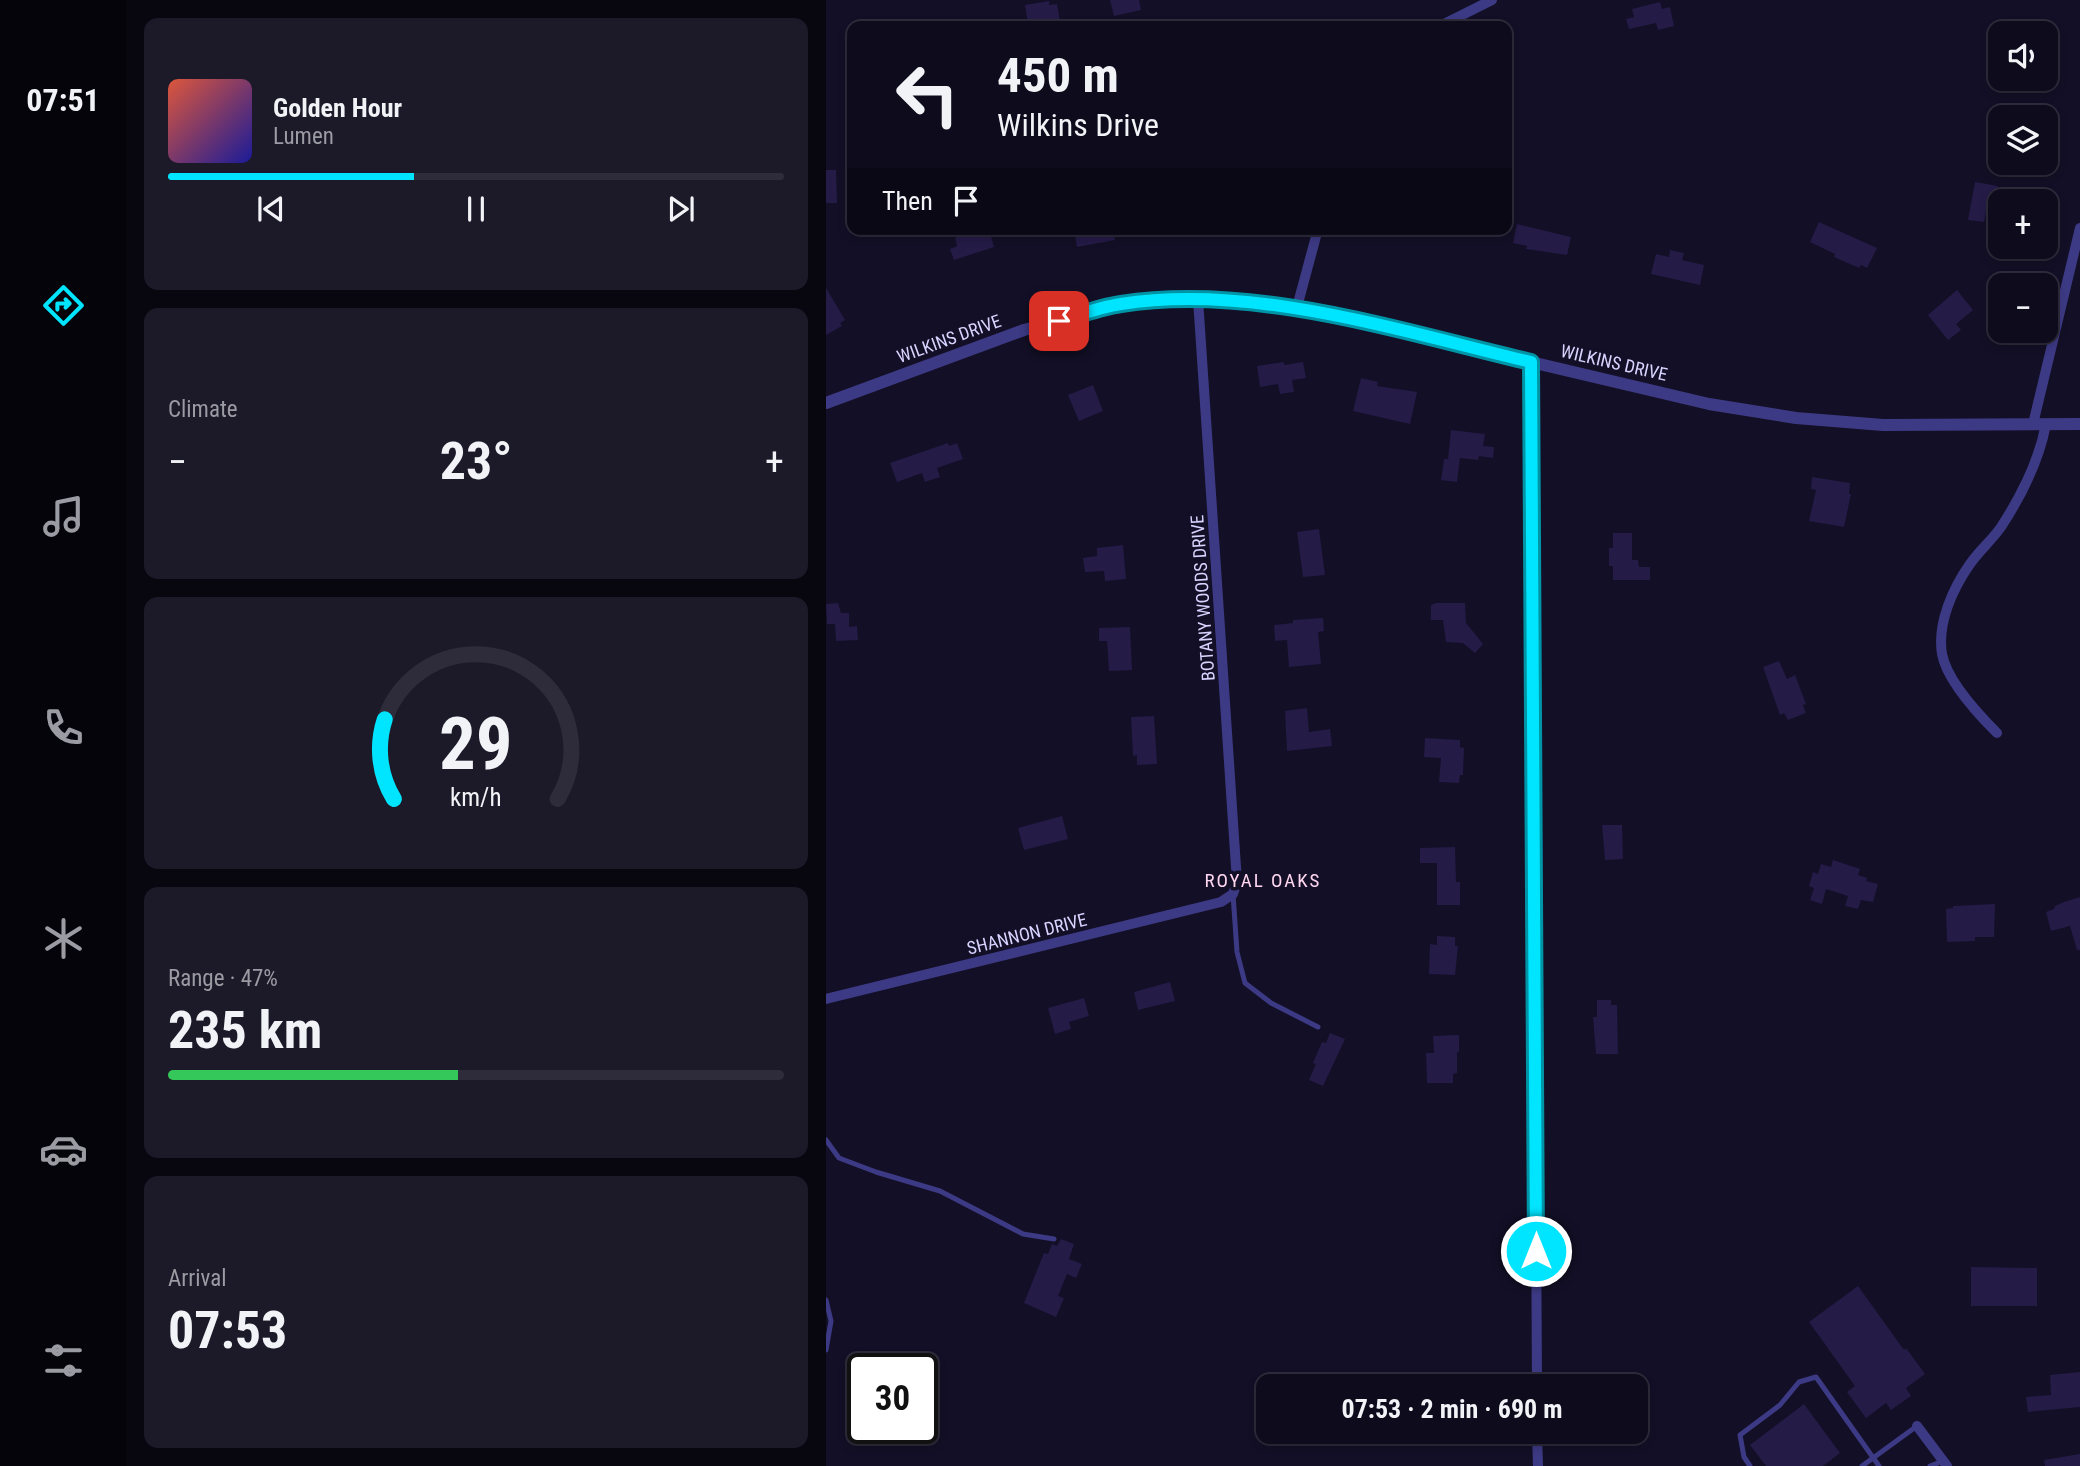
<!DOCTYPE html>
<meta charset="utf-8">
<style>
:root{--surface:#0e0b1c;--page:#1c1929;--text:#f1f3f6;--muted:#9b9ba3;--line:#2e2b3b;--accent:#00e5ff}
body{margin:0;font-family:"Roboto Condensed",sans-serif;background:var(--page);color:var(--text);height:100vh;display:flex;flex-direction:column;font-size:26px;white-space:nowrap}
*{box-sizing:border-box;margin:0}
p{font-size:23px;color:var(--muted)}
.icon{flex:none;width:38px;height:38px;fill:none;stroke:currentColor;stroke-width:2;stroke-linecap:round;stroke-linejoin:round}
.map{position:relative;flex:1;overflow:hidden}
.sheet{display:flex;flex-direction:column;gap:18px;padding:18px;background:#08060f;width:700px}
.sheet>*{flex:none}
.hud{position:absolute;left:21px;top:21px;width:665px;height:214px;border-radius:14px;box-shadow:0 4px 10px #0003,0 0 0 2px var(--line);background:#0e0b1c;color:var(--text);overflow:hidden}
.fabs{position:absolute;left:1162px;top:21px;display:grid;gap:14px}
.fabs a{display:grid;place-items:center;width:70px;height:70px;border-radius:14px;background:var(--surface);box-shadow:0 4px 10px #0003,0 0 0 2px var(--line);font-size:35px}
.speed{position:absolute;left:21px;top:1353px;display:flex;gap:14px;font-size:35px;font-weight:700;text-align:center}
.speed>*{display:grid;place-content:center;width:91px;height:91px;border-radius:50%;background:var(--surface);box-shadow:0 4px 10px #0003,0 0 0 2px var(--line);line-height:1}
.speed .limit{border:4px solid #111;border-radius:10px;background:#fff;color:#111}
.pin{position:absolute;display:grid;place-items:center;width:60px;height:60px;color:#fff;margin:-30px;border-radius:14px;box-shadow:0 4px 10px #0006}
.me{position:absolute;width:77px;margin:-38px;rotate:0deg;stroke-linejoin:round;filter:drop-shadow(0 0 5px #0008)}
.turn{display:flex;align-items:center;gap:24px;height:147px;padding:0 35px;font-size:32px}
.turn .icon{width:91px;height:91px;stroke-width:2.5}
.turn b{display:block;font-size:49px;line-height:60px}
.then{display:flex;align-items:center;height:66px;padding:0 35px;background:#0003;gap:14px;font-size:26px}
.big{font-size:52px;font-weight:700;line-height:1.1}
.sheet .widget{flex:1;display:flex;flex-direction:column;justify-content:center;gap:10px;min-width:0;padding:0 24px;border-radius:14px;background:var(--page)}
.sheet .dial{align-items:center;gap:0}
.dial svg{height:182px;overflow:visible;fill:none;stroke:var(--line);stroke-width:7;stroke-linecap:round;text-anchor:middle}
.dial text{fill:var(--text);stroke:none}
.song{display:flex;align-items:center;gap:21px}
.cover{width:84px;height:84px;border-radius:10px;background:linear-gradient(135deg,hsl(10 70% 55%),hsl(240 70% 35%))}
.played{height:7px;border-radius:4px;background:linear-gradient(90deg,var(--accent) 40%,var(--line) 40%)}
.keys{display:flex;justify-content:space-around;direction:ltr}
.heat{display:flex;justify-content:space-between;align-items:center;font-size:38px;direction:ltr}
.charge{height:10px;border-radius:5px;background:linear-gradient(90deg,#34c759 47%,var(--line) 0)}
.trip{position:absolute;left:430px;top:1374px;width:392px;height:70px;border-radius:14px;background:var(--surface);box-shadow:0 4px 10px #0003,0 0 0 2px var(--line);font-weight:700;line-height:70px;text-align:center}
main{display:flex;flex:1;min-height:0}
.menu{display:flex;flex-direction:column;width:126px;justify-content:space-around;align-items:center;background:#06040b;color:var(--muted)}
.menu .icon{width:49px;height:49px}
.menu .on{color:var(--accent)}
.menu b{font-size:32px;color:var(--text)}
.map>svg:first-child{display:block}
.building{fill:#241b47}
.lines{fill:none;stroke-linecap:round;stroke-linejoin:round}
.service{stroke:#3d3a85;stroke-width:5}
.minor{stroke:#3d3a85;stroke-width:10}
.tertiary{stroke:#3d3a85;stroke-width:12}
.route-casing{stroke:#0095a6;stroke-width:18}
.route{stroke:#00e5ff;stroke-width:12}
.labels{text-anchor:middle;stroke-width:7;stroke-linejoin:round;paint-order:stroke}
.street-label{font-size:18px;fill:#d9d4ff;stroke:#130f26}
.neighbourhood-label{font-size:19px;letter-spacing:2px;fill:#ffd6f0;stroke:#130f26}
</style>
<main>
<nav class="menu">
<b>07:51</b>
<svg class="icon on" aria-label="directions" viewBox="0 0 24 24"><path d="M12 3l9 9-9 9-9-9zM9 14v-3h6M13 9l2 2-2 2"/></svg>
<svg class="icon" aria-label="music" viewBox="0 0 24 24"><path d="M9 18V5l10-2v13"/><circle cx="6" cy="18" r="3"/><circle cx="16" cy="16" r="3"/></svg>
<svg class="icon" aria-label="phone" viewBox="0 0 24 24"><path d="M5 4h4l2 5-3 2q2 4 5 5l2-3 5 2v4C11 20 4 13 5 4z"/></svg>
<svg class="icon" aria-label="climate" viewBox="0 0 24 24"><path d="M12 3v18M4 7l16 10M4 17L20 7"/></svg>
<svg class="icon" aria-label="car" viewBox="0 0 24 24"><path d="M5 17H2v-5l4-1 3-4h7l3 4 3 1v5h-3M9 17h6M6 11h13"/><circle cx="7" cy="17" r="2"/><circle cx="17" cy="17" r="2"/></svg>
<svg class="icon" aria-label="filters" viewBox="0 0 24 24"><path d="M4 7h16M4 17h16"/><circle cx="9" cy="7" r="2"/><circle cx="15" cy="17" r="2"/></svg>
</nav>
<section class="sheet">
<div class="widget">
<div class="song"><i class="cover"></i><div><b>Golden Hour</b><p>Lumen</p></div></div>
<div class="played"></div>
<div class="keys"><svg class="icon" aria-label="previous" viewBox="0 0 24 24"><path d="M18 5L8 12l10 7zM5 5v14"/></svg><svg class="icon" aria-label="pause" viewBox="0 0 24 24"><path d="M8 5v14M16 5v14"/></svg><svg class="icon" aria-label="next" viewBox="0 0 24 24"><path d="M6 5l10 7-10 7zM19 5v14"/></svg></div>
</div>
<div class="widget"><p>Climate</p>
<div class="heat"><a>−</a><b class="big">23°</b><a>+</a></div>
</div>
<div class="widget dial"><svg viewBox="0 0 100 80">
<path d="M14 69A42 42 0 1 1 86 69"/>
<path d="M14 69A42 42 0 0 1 10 34" stroke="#00e5ff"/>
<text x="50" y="56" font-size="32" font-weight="700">29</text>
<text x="50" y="72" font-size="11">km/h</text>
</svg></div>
<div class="widget"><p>Range · 47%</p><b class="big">235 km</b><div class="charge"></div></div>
<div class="widget"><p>Arrival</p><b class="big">07:53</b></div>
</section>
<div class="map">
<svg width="1254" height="1466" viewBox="0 0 1254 1466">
<rect width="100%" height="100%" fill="#130f26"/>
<g class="building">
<path d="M284,0H313L315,10L288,16Z"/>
<path d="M223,1V5L231,4L234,22L202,24L199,5Z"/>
<path d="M834,2L836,9L844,7L848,26L832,30L830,23L803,29L800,19L808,17L806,9Z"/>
<path d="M1170,107L1199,110V117H1169Z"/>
<path d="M0,170H10L11,203H0Z"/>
<path d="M1149,182L1172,186L1169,203L1162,202L1158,222L1142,220Z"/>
<path d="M993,222L1051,248L1041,268L1035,265L1033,268L1008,257L1009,254L984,242Z"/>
<path d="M691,224L745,237L741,255L700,249L701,246L687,243Z"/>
<path d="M156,229H163L168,247L128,260L124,249L131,246L129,238Z"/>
<path d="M248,229H287L289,240L251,247Z"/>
<path d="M844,250L858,253L856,260L878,265L874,285L825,274L830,254L843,257Z"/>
<path d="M0,288L19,320L14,323L16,326L0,335Z"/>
<path d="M1131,290L1147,310L1130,324L1135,330L1122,340L1102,315Z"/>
<path d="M458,362V365L477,362L480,378L466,380L468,392L454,394L452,384L434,387L431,366Z"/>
<path d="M535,378L552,382L551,386L591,392L584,424L527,411Z"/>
<path d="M267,385L277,411L253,421L242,395Z"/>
<path d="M625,430L659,434L657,446L668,447L667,458L653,456L652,460L634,458L631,482L615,480L618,459H622Z"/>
<path d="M122,443L123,446L131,443L137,459L111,468L114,477L99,482L96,473L71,482L64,463Z"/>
<path d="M986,477L1024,483L1023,494H1025L1018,527L983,521L990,490L985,489Z"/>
<path d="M493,529L499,575L477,577L471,532Z"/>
<path d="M787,533H806V560H812L813,567H824V580H787V566H783V548H787Z"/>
<path d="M297,545L300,579L279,581L278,571L259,572L257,558L271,556V548Z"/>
<path d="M12,603L15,613H23V627L31,626L32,640L10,641L9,624H1L0,604Z"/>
<path d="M610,603H639L640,623L657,644L649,653L637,643L620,642L617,620H605V605Z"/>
<path d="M497,618L498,631L492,632L495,664L463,667L461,640L449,641L448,625L467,623V620Z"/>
<path d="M304,627L306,670L283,671L281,641H273V628Z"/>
<path d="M953,661L961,679L969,675L980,704L977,705L980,713L962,720L958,713L954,715L937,667Z"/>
<path d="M481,708L483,732L504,729L506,746L461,751L459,711Z"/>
<path d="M328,716L331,764L311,765V755L307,756L305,717Z"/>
<path d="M599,738L634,740V747L638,748L637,775H634L633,783L613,782L615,758L598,757Z"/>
<path d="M236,816L242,839L198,850L192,828Z"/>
<path d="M776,825H796L797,859L779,860Z"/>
<path d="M629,847L630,882H634V905H611V863H594V848Z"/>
<path d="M1007,860L1034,869L1032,875L1041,878L1040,881L1052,884L1047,902L1035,900L1032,909L1019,906L1022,896L1000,889L996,904L984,900L988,888L983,886L987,872L992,874L995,864L1005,867Z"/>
<path d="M1254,897V950H1251L1244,926L1225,931L1220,912L1228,909L1229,906L1238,902Z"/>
<path d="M1169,904L1168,937H1149V941L1121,942L1120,909L1127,908V906Z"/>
<path d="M611,936L629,937V946H632L629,975L603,974L604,944L611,945Z"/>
<path d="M344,982L349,1001L312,1010L308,992Z"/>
<path d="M258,998L263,1016L243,1022L245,1029L229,1034L222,1008Z"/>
<path d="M771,1000H785V1005H791L792,1054H770L767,1017H771Z"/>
<path d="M504,1033L519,1039L497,1086L483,1080L490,1064L487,1063L496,1042L500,1043Z"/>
<path d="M633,1035V1052H631V1073L627,1074V1083H601L600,1053H608L607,1036Z"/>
<path d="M235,1239L248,1244L243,1259L256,1264L250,1278L241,1274L232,1296L238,1298L230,1317L198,1303L218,1253L222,1254L226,1244L231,1246Z"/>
<path d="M1145,1267L1211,1268V1306H1145Z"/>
<path d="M1032,1286L1078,1350L1080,1348L1099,1374L1080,1388L1085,1396L1065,1410L1060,1403L1040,1418L1021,1392L1029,1386L983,1322Z"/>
<path d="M1254,1372V1407L1202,1412L1200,1397L1225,1395L1224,1375Z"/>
<path d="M978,1404L1014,1453L997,1466H940L924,1445Z"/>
<path d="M1254,1454V1466H1219L1218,1460Z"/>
</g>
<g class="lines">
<g class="service">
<path d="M407,894L411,952L419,983L445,1003L492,1027"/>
<path d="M0,1140L13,1158L50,1172L114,1191L197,1234L228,1239"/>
<path d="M0,1300L5,1321L0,1350"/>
<path d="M924,1466L918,1457L914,1435L954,1405L973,1382L990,1377L1053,1466"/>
<path d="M1036,1466L1091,1426"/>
<path d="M1104,1466L1117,1461"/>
</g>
<g class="minor">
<path d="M614,26L666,0"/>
<path d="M471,307L492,229"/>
<path d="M705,362L711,1386"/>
<path d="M1207,424L1254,228"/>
<path d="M1171,733C1152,714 1121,681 1116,654C1111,623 1127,588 1144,564C1153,551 1166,540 1175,527C1196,495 1213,461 1220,424"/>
<path d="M0,999L395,902L407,894L411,882C399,687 385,493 372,299"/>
<path d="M1091,1426L1121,1466"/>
<path d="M711,1432L712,1466"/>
</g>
<path class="tertiary" d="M0,403L198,330L294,304L372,299L471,307L883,404L970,418L1057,425L1254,424"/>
</g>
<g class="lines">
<defs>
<path id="route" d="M233,321C253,315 274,307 295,304C427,283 577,332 705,362L710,1251"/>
</defs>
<use href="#route" class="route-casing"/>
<use href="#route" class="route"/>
</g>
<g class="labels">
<g class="street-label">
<text transform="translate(123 339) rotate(-20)" y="6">WILKINS DRIVE</text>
<text transform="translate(788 363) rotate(13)" y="6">WILKINS DRIVE</text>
<text transform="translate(377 598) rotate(-94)" y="6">BOTANY WOODS DRIVE</text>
<text transform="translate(201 934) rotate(-14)" y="6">SHANNON DRIVE</text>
</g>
<g class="neighbourhood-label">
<text x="437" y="887">ROYAL OAKS</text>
</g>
</g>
</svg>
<div class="fabs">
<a><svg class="icon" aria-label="sound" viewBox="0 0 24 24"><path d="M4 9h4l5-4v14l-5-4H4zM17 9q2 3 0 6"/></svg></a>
<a><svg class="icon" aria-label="layers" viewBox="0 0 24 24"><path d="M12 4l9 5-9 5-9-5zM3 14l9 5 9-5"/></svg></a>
<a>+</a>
<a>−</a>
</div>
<div class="speed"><div class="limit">30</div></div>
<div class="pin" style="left:233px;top:321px;background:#d93025"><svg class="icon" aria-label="arrive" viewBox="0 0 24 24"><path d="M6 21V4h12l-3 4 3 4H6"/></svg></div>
<svg class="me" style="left:710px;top:1251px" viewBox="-20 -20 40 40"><circle r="17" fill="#00e5ff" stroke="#fff" stroke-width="3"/><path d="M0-11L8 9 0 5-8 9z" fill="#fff"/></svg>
<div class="trip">07:53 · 2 min · 690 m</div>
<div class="hud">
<div class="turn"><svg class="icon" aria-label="left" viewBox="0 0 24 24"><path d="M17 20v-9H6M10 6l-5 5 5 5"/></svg><div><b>450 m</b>Wilkins Drive</div></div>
<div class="then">Then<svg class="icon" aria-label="arrive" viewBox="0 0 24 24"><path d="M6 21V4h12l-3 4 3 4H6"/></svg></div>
</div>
</div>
</main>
